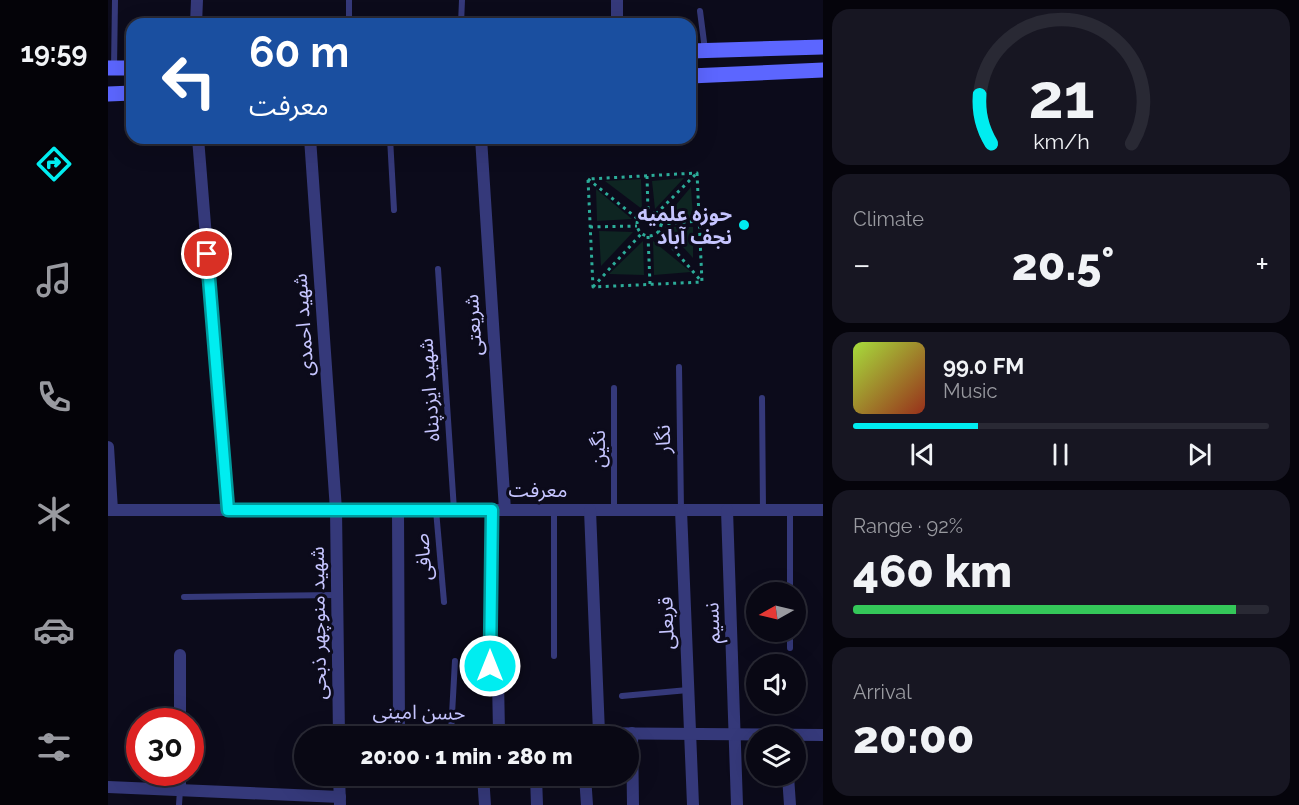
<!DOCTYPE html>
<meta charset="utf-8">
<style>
:root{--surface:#090814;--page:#171622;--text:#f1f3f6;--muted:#999aa0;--line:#292934;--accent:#00edf0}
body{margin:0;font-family:Raleway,"Noto Sans Arabic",sans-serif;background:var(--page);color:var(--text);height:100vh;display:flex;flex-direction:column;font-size:22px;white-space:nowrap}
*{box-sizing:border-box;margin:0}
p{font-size:20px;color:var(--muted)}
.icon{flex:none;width:33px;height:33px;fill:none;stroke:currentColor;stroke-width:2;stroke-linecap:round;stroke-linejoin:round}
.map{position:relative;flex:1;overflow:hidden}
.details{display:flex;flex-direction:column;gap:9px;padding:9px;background:#05040b;width:476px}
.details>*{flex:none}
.hud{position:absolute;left:18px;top:18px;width:570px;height:126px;border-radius:18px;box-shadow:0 6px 24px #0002,0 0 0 2px var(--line);background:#1a4fa0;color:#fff;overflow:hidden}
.needle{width:39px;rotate:262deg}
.controls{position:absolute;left:638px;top:582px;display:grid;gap:12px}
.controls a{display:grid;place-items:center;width:60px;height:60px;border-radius:50%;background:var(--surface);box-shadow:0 6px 24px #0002,0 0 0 2px var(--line);font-size:30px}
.speed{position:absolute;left:18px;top:708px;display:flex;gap:12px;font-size:30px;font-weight:700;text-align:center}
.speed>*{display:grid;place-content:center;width:78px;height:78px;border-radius:50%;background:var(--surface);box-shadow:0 6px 24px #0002,0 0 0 2px var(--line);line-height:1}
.speed .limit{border:9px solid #d22;background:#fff;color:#111}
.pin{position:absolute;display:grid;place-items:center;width:51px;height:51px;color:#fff;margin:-26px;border:3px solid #fff;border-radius:50%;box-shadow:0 2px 6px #0007}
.me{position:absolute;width:66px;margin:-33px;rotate:0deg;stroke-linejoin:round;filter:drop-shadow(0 0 4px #0008)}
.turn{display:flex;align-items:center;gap:21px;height:126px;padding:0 24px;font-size:27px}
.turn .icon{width:78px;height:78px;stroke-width:2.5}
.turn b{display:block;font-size:42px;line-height:51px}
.big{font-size:45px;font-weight:800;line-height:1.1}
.details .widget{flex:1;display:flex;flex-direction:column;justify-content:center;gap:9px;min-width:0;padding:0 21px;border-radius:18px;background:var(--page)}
.details .dial{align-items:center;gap:0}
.dial svg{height:156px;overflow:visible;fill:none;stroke:var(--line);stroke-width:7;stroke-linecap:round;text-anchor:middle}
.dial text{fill:var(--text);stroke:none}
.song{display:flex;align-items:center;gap:18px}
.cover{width:72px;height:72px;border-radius:9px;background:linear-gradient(135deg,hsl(80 70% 55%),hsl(10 70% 35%))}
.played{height:6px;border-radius:3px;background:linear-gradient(90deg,var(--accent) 30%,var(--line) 30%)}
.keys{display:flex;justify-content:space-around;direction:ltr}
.heat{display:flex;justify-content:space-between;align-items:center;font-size:33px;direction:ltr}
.charge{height:9px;border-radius:4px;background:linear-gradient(90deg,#34c759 92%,var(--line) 0)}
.trip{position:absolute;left:186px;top:726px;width:345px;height:60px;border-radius:30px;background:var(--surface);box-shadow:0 6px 24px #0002,0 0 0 2px var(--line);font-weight:800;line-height:60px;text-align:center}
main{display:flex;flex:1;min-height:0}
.tab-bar{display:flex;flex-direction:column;width:108px;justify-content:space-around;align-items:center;background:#040308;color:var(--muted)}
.tab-bar .icon{width:42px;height:42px}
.tab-bar .on{color:var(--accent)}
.tab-bar b{font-size:27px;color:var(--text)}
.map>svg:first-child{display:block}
.green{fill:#0e2522}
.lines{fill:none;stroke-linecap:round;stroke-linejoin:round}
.path{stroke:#2cac99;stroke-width:3;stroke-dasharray:3 4.5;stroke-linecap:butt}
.service{stroke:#35397a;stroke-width:6}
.minor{stroke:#35397a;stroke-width:12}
.secondary{stroke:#5c66ff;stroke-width:15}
.route-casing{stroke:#009a9c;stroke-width:15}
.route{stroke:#00edf0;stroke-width:10}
.poi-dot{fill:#00edf0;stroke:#0c0b1b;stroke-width:2}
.labels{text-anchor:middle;stroke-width:6;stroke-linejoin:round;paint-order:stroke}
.poi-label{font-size:20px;font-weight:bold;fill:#c6c5ff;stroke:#0c0b1b;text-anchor:end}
.street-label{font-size:20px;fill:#c6c5ff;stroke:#0c0b1b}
</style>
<main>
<nav class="tab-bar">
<b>19:59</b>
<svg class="icon on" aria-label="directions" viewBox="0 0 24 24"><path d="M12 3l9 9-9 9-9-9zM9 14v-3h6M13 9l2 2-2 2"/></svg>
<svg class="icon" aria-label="music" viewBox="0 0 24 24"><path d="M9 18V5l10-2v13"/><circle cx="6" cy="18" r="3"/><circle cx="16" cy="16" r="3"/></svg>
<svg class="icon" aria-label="phone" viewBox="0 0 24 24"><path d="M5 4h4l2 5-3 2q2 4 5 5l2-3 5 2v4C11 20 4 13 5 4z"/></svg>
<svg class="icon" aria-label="climate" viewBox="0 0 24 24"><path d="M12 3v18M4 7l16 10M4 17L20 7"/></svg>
<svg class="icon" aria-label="car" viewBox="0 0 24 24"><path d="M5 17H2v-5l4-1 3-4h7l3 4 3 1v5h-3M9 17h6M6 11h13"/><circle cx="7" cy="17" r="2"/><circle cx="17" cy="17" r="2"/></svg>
<svg class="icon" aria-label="filters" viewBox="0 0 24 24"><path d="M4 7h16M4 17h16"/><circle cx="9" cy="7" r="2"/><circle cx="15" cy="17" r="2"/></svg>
</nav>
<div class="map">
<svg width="716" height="805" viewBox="0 0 716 805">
<rect width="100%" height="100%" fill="#0c0b1b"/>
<g class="green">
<path d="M576,178L547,209L544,181Z"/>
<path d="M533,179L534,209L497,181Z"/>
<path d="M583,187L585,218L556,219Z"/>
<path d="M488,189L524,219L489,221Z"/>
<path d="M557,227H585V258Z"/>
<path d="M491,231L525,232L493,266Z"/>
<path d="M535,241L536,275L501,274Z"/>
<path d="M545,241L583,272L546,275Z"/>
</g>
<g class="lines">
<g class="path">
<path d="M589,173L594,282L485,287L480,179Z"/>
<path d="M539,176L540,212"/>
<path d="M480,179L530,219"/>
<circle cx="541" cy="224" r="12"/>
<path d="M548,214L589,173"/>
<path d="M552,224L591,221"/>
<path d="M482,227L529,226"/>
<path d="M550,231L594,282"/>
<path d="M540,236L542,284"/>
<path d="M485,287L534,233"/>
</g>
<g class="service">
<path d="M592,11L597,50"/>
<path d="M241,24V0"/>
<path d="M353,24L354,0"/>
<path d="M6,68L7,0"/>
<path d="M282,138L286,210"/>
<path d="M330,269L346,510"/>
<path d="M571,367L573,510"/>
<path d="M654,398L655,510"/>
<path d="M328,510L336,602"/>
<path d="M506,510V388"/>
<path d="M682,592V510"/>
<path d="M76,597L229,595"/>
<path d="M682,648V632"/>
<path d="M446,656V510"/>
<path d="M514,696L580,690"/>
<path d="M343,732L347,661"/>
<path d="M71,805L72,790"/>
</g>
<g class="minor">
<path d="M509,0V24"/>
<path d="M88,24L89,0"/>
<path d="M90,138L120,510"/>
<path d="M202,138L228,510L231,736"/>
<path d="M373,138L397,510"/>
<path d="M0,447L4,510"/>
<path d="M0,510H716"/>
<path d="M290,510L291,731"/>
<path d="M383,510V666L390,680L391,732"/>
<path d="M482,510L491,733"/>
<path d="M573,510L585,805"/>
<path d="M619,510L629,805"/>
<path d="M72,722V655"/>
<path d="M231,731L716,735"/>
<path d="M524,733L525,805"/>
<path d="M231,776L232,804"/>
<path d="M375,776L377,805"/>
<path d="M428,776L429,805"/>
<path d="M477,776L479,805"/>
<path d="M680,776L682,805"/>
<path d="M0,787L232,797"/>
<path d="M72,790V772"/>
</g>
<g class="secondary">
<path d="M582,51L716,47"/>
<path d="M0,68H24"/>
<path d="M582,76L716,70"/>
<path d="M0,94L24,93"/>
</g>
</g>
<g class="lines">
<defs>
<path id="route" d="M99,254L120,510H384L382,666"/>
</defs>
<use href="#route" class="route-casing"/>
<use href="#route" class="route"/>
</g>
<circle class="poi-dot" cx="636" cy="225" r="6"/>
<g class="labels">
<g class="poi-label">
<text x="624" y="221">حوزه علمیه<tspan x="624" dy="23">نجف آباد</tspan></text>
</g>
<g class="street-label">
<text transform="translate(195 325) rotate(-94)" y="7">شهید احمدی</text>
<text transform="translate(365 325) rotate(-94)" y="7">شریعتی</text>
<text transform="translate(321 390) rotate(-94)" y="7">شهید ایزدپناه</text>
<text transform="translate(555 439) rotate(-91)" y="7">نگار</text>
<text transform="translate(490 449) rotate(-90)" y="7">نگین</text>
<text x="430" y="497">معرفت</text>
<text transform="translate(315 557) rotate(-95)" y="7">صافی</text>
<text transform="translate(210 623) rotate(-91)" y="7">شهید منوچهر ذبحی</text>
<text transform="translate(558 623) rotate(-92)" y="7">قربعلی</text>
<text transform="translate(604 623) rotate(-92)" y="7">نسیم</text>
<text transform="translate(311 712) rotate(1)" y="7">حسن امینی</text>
</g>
</g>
</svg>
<div class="controls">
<a><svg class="needle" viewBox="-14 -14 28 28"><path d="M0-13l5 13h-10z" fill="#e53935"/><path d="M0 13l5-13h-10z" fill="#999aa0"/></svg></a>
<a><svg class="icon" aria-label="sound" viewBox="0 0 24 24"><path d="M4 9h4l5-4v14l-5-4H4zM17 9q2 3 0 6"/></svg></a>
<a><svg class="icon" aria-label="layers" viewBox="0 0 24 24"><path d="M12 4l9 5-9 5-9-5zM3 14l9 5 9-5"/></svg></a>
</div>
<div class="speed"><div class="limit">30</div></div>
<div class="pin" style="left:99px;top:254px;background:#d93025"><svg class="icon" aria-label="arrive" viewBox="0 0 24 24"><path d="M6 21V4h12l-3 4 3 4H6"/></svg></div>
<svg class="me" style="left:382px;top:666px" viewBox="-20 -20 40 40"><circle r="17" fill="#00edf0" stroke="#fff" stroke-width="3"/><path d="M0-11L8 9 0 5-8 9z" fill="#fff"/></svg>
<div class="trip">20:00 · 1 min · 280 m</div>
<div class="hud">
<div class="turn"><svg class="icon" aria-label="left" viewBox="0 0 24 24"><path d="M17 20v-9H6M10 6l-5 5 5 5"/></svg><div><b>60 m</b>معرفت</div></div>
</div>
</div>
<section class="details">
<div class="widget dial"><svg viewBox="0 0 100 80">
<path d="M14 69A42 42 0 1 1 86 69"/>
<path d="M14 69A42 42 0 0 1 8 44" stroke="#00edf0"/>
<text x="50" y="56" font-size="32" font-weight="700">21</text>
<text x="50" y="72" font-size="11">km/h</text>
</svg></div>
<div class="widget"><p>Climate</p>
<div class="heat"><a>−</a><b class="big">20.5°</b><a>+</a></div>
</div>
<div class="widget">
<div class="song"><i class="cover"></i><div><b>99.0 FM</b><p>Music</p></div></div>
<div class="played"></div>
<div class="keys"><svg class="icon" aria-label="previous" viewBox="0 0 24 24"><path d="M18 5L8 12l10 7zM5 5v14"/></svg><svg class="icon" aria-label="pause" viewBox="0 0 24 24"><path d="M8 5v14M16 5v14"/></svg><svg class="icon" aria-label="next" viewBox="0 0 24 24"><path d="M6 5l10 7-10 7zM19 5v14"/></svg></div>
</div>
<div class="widget"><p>Range · 92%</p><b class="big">460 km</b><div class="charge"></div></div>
<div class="widget"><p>Arrival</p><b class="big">20:00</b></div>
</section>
</main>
